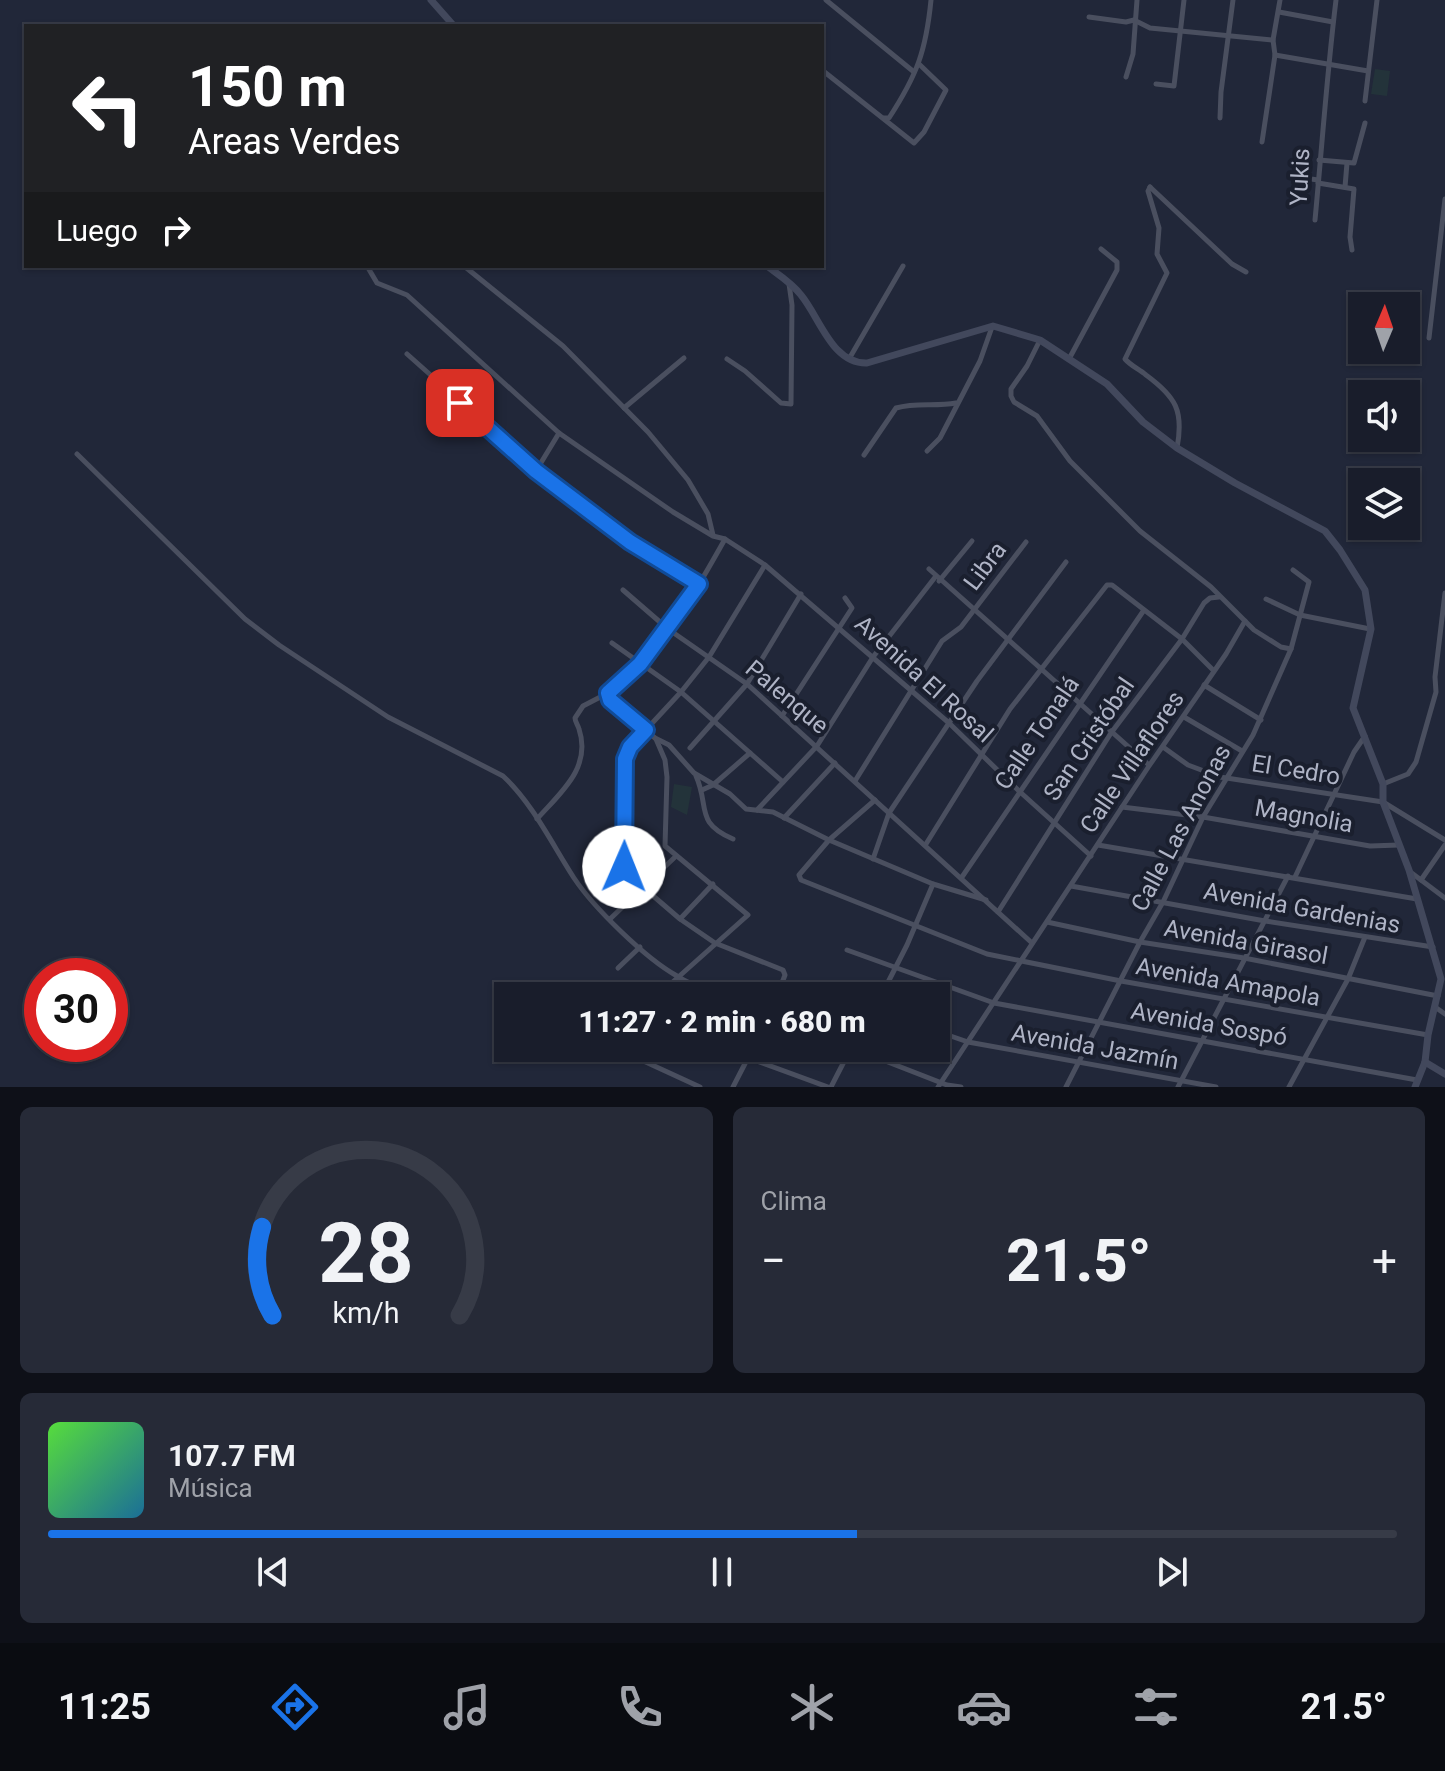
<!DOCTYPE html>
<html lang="es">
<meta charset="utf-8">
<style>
:root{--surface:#191d2b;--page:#262a37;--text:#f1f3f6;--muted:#9fa2a9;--line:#373b47;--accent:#1a73e8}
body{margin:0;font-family:Roboto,sans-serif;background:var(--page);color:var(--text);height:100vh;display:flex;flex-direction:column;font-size:30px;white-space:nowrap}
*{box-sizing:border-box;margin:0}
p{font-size:26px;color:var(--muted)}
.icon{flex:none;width:44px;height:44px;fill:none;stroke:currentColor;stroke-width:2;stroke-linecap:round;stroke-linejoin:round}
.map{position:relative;height:1087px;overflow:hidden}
.panel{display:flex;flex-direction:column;gap:20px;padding:20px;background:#0e1018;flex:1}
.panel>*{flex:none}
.guide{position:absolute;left:24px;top:24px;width:800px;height:244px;border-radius:0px;box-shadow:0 2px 6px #0004,0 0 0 2px var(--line);background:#202124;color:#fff;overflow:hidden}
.needle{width:52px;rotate:2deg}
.buttons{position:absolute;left:1348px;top:292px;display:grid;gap:16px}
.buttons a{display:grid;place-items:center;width:72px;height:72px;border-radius:0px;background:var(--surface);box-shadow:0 2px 6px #0004,0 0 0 2px var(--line);font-size:40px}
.speed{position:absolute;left:24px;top:958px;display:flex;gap:16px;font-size:40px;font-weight:700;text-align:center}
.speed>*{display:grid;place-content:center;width:104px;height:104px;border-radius:50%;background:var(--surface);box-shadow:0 2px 6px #0004,0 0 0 2px var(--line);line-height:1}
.speed .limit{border:12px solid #d22;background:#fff;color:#111}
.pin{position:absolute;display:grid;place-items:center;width:68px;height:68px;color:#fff;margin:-34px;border-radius:16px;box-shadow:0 4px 12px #0006}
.me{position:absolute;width:88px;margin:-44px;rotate:1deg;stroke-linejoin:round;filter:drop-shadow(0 0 6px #0008)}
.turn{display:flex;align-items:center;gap:28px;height:168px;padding:0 32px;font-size:36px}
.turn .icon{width:104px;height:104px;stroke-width:2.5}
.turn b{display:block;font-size:56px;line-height:68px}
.then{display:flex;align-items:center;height:76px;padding:0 32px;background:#0003;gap:16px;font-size:30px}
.big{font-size:60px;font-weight:800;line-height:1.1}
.panel .tile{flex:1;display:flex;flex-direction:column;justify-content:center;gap:12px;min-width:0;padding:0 28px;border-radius:12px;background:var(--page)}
.panel .dial{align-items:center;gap:0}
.dial svg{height:208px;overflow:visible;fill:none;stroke:var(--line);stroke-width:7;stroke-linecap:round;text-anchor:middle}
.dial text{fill:var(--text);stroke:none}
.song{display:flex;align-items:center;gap:24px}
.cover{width:96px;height:96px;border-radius:12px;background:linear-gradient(135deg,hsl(110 70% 55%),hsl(200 70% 35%))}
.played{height:8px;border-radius:4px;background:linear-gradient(90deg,var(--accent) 60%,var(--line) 60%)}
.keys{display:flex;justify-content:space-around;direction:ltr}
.heat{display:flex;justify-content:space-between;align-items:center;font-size:44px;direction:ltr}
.panel .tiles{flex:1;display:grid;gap:20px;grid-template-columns:1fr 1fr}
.tile:last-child{grid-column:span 2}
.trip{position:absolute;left:494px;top:982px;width:456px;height:80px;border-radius:0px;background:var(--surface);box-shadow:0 2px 6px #0004,0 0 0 2px var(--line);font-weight:800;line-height:80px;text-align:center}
.tab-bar{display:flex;height:128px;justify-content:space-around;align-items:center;background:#0a0c11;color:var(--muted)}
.tab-bar .icon{width:56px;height:56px}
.tab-bar .current{color:var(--accent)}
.tab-bar b{font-size:36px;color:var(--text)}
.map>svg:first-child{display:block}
.green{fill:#23333a}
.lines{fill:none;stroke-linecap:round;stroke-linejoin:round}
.street{stroke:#4a4f5f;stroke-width:5}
.secondary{stroke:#42485c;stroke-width:7}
.route-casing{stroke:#114b97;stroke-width:20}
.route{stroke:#1a73e8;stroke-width:14}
.labels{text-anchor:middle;stroke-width:8;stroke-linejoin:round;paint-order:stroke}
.street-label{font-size:24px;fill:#afb4c6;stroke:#1a1f2e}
</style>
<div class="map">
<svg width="1445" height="1087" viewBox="0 0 1445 1087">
<rect width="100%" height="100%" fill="#212739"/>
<g class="green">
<path d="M1375,69L1390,71L1387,96L1371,94Z"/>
<path d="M674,784L692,787L687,815L671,807Z"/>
</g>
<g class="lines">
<g class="street">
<path d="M826,0L914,72"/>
<path d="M1279,12L1333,22"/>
<path d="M1089,17L1126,22L1134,20L1150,28L1273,40"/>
<path d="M1275,55L1368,71"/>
<path d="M822,70L914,143L924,132L946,90L919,64"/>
<path d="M1126,77L1133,54L1137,0"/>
<path d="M1156,84L1174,86L1184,0"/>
<path d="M1365,101L1377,0"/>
<path d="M884,118H889C917,75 926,51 931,0"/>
<path d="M1220,118L1221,92L1233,0"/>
<path d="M1262,142L1275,55L1273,40L1280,0"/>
<path d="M1319,160L1354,163L1365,123"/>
<path d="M1297,177L1318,180"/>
<path d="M1318,183L1354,189L1350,237L1352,250"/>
<path d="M1150,187L1148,191L1159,228L1157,254L1167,273L1125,359C1131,366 1139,369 1146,375C1176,397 1184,411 1177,448"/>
<path d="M1150,187L1232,264L1246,272"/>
<path d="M1345,187L1347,163"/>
<path d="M1315,220C1322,146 1327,73 1336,0"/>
<path d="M367,266L377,283L407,295L559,433L673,512L713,536L725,539L765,565L949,723L1019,791L1091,856"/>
<path d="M464,266L563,346L648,432L688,480L708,514L713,535"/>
<path d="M1429,338L1445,199"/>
<path d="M1040,340L1027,366L1011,389V396L1014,402L1037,416L1070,461L1140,531L1211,587L1254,630L1281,647L1291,649"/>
<path d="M407,354L471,411L491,434L536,471L630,542L699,584"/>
<path d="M727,359L745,371L781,403L791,404L792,305L789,284"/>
<path d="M849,359L903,266"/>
<path d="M1069,359L1117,270V262L1101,249"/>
<path d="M624,408L684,358"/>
<path d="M927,451L940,438L980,361L992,327"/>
<path d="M77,454L245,619L279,645L388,717L503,776C533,804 552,844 574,878C594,908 645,958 677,976C691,985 707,990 722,996"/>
<path d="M864,455L896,408C917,402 935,407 956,403"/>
<path d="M536,471L559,433"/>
<path d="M725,539C701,582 675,628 640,663C630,674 616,681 608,693L610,700L655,738L669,745L694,773L730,794L746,809L773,812L829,840L933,884L986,900"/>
<path d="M765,565L709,657L681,692L630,747L625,759L624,867L644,888L680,919L715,943L783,970L785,975L777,996"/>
<path d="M929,569L1149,765"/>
<path d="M939,581L972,541"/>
<path d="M623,590L668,629L747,684L1032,943"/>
<path d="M1266,599L1300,615L1370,629"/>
<path d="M612,643L681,692L783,782"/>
<path d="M1204,685L1261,720"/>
<path d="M782,716L852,608L845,598"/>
<path d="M1184,717L1242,751"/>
<path d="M656,739L665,760L667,777L665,846L748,915L657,996"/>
<path d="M1163,747L1188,765L1220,777L1383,802L1445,840"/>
<path d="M690,748L747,684L801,594"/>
<path d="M696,776C710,807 694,822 733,839"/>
<path d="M855,781L942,641L961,627L1026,542"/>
<path d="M1383,784L1408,774L1416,762L1436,692L1435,677L1445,593"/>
<path d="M702,790L713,785L750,753"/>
<path d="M875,800L829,840L799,875L801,880L987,954L1121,981L1428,1035"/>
<path d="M1122,807L1203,817L1370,846L1399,845"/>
<path d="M757,810L817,746L873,657L936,576"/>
<path d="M784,818L835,763"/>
<path d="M537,819C560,793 592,768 579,729C578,725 575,722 575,718L583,706L608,693"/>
<path d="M926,844L1010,709L1107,585H1112L1182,639L1213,670"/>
<path d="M1098,845L1417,899"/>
<path d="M873,859L889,813L977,681L1066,562"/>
<path d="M1409,871L1445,898"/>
<path d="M962,877L1144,610"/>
<path d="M1295,877L1354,752L1365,736"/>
<path d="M1421,880L1445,845"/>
<path d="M1071,886L1265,921L1433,947"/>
<path d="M998,912L1111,733L1182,639L1204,603L1210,598L1219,597"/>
<path d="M610,919L675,857"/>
<path d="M680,919L713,884"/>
<path d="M1047,922L1140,942L1244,958L1438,996"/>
<path d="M847,950L994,1003L1417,1080"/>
<path d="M618,968L640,947"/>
<path d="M621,990L627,996"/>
<path d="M881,996L907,945L933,884"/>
<path d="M1435,1007L1445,1014"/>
<path d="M936,1031L968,1042L1216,1087"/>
<path d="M721,1048L828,1087"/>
<path d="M852,1048L947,1085L961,1087"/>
<path d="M637,1058L700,1087"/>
<path d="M733,1087L753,1048"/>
<path d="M831,1087L851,1048"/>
<path d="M938,1087L1149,766L1226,654L1245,621"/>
<path d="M1066,1087L1140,942L1163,902L1203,817L1253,735L1291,649L1309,582L1293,570"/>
<path d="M1178,1087L1288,876"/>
<path d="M1289,1087L1348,979L1365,937"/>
</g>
<g class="secondary">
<path d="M431,0L454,26"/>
<path d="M767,266C779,275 792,283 801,295C820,318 832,364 867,363L993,326L1040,340L1107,384L1143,422L1177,448L1235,483L1325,531L1340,550L1365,590L1371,629L1353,708L1383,784V802L1409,870L1441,979L1428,1035L1425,1062L1415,1087"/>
<path d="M1425,1062L1445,1074"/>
</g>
</g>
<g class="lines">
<defs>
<path id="route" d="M460,403L536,471L630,542L699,584L640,664L608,693L610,700L646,730L630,747L625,759L624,867"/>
</defs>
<use href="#route" class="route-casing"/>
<use href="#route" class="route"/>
</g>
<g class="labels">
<g class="street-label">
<text transform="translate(1300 177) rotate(-87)" y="8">Yukis</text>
<text transform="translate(985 566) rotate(-53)" y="8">Libra</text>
<text transform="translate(924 679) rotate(42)" y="8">Avenida El Rosal</text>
<text transform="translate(787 697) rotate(40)" y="8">Palenque</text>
<text transform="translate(1037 733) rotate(-56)" y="8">Calle Tonalá</text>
<text transform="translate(1089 739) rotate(-56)" y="8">San Cristóbal</text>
<text transform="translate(1132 762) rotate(-56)" y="8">Calle Villaflores</text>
<text transform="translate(1296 770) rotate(9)" y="8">El Cedro</text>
<text transform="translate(1304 816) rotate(10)" y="8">Magnolia</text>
<text transform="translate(1181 828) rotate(-62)" y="8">Calle Las Anonas</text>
<text transform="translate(1302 908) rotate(10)" y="8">Avenida Gardenias</text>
<text transform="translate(1246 942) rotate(10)" y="8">Avenida Girasol</text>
<text transform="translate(1228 982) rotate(10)" y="8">Avenida Amapola</text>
<text transform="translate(1209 1024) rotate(10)" y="8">Avenida Sospó</text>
<text transform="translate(1095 1047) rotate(10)" y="8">Avenida Jazmín</text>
</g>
</g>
</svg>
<div class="buttons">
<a><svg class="needle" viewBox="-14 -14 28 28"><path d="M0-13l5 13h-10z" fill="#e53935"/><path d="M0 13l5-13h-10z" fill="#9fa2a9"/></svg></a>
<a><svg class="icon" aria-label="sound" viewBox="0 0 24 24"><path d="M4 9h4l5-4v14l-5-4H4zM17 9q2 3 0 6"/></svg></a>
<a><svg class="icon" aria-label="layers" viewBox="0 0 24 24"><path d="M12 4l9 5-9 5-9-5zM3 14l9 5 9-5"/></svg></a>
</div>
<div class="speed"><div class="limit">30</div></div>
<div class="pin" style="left:460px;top:403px;background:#d93025"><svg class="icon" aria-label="arrive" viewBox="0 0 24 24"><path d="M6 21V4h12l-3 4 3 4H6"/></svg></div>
<svg class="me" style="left:624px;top:867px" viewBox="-20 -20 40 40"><circle r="19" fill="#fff"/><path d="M0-13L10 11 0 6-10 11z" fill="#1a73e8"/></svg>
<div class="trip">11:27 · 2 min · 680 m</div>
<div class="guide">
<div class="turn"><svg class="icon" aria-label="left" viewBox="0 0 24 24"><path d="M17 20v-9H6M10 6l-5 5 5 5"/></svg><div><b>150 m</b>Areas Verdes</div></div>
<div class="then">Luego<svg class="icon" aria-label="right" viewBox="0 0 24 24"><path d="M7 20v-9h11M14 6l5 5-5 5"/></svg></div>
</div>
</div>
<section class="panel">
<div class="tiles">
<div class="tile dial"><svg viewBox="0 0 100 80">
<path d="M14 69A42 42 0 1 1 86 69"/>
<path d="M14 69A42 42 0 0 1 10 35" stroke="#1a73e8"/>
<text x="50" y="56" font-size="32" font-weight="700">28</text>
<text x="50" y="72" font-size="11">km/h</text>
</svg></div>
<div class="tile"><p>Clima</p>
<div class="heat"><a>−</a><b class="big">21.5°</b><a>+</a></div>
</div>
<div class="tile">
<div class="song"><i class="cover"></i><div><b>107.7 FM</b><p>Música</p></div></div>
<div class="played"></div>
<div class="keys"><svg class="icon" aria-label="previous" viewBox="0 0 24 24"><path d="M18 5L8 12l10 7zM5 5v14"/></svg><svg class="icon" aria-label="pause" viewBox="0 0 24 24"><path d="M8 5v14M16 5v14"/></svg><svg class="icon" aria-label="next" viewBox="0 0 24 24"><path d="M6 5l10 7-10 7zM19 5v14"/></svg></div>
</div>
</div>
</section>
<nav class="tab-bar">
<b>11:25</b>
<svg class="icon current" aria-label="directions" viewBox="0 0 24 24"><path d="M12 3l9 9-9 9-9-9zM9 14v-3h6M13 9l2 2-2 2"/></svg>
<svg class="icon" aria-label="music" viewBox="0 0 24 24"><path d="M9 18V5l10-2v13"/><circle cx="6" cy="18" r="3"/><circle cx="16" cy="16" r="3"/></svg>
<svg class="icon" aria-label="phone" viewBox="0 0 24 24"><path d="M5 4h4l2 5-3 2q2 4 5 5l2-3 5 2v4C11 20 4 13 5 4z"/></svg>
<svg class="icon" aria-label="climate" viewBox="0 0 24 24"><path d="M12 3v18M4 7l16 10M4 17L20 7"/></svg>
<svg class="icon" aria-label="car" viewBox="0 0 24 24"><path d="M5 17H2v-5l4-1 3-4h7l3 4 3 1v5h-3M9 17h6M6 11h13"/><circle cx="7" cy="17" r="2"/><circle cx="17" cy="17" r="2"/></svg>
<svg class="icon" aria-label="filters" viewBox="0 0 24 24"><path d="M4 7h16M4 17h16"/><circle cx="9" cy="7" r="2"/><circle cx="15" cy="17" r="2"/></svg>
<b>21.5°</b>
</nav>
